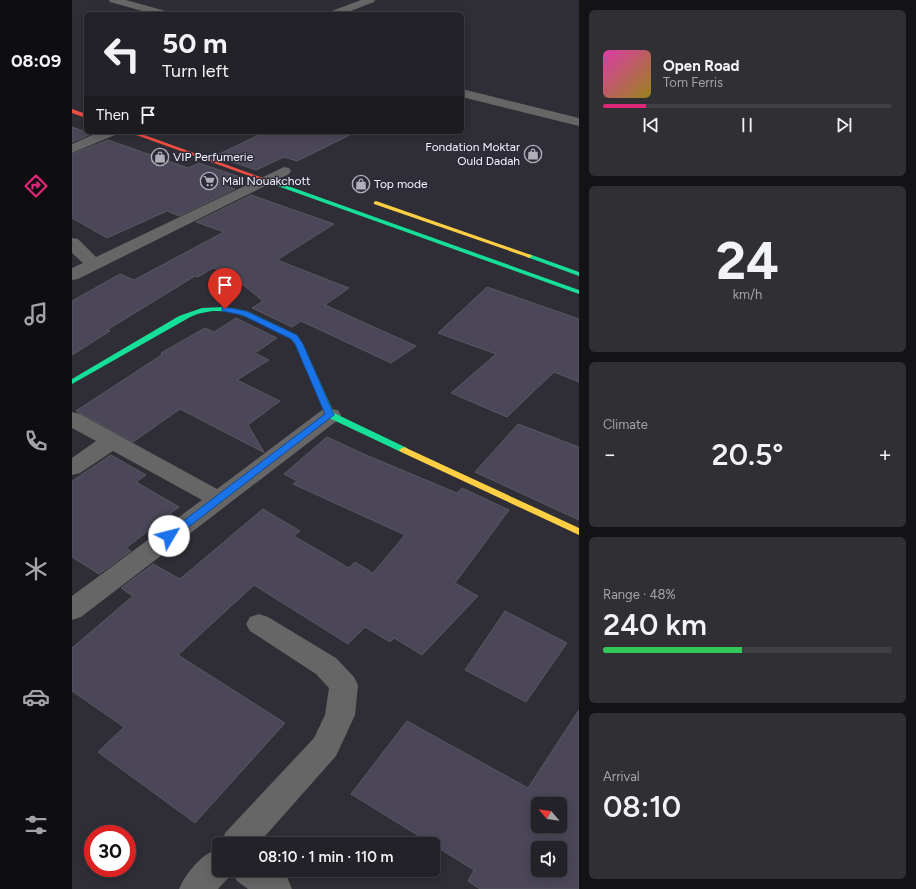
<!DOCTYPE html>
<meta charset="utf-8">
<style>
:root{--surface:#232228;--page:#2f2f34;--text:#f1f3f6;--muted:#a3a4a8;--line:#403f45;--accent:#db2777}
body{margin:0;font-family:Figtree,sans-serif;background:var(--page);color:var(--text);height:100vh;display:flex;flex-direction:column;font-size:15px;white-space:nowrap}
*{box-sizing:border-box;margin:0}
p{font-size:13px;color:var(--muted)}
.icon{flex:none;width:22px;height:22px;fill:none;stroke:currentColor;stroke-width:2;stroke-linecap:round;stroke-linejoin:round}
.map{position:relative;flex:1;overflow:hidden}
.details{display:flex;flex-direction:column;gap:10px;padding:10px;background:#131316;width:337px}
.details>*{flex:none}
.banner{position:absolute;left:12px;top:12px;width:380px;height:122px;border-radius:6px;box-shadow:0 2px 10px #0003,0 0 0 1px var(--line);background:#232228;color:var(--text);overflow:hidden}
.needle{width:26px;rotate:299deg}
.fabs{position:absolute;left:459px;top:797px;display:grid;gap:8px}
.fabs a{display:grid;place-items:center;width:36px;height:36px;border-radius:6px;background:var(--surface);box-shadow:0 2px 10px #0003,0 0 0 1px var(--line);font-size:20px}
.speed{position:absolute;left:12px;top:825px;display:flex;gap:8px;font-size:20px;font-weight:700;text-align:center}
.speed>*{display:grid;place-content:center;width:52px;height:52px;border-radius:50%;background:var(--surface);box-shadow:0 2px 10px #0003,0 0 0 1px var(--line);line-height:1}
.speed .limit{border:6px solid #d22;background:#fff;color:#111}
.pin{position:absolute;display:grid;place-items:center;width:34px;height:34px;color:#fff;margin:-41px -17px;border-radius:50% 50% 50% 0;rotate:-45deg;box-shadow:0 0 4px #0007}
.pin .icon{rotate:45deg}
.me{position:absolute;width:44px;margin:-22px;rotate:53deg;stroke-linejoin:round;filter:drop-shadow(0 0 3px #0008)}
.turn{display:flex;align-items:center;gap:14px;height:84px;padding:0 12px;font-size:18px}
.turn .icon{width:52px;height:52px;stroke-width:2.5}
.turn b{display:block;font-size:28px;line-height:34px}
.then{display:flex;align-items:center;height:38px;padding:0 12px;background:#0003;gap:8px;font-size:15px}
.big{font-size:30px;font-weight:600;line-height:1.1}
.details .card{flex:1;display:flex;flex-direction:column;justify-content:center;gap:6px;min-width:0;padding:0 14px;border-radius:6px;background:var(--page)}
.details .dial{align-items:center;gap:0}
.dial b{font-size:52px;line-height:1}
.song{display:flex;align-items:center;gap:12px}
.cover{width:48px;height:48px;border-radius:6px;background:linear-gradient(135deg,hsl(320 70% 55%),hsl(50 70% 35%))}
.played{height:4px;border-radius:2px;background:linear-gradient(90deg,var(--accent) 15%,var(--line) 15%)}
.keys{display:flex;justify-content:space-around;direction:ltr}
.heat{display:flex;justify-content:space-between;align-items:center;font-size:22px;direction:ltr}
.charge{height:6px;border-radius:3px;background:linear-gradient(90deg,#34c759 48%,var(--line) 0)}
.trip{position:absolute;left:140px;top:837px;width:228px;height:40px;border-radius:6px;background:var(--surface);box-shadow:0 2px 10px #0003,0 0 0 1px var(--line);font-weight:600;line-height:40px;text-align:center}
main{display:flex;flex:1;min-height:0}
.tab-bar{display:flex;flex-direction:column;width:72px;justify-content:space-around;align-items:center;background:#0e0e10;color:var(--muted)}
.tab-bar .icon{width:28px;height:28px}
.tab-bar .active{color:var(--accent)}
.tab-bar b{font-size:18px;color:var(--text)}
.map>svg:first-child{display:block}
.building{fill:#4b4758;stroke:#595860;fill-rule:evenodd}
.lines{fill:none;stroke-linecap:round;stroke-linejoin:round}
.street{fill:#676666;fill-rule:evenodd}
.fast{fill:#16e098;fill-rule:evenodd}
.slow{fill:#ffcf43;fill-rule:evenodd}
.jam{fill:#f24e42;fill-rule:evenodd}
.route{fill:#1a73e8;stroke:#114b97}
.labels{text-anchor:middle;stroke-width:3;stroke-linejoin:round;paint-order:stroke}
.far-poi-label{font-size:12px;fill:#f4f4fd;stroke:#2c2b39;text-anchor:start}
</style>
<main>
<nav class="tab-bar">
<b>08:09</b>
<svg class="icon active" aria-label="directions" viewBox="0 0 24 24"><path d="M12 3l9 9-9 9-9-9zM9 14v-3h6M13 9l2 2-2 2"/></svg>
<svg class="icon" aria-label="music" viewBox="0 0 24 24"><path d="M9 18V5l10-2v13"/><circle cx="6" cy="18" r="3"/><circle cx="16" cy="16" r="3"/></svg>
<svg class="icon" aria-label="phone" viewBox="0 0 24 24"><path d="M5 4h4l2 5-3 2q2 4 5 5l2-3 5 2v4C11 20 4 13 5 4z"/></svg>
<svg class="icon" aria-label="climate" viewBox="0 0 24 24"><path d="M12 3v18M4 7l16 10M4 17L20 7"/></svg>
<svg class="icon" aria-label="car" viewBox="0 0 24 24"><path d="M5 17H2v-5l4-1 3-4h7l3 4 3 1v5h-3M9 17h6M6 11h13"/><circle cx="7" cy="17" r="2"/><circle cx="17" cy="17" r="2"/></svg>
<svg class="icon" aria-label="filters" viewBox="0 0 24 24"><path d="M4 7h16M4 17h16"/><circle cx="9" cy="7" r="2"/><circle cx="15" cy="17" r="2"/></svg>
</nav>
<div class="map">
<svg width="507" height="889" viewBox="0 0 507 889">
<rect width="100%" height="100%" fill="#2f2e36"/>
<g class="building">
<path d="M0,127L14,132L19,134L0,142Z"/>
<path d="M193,132H284L225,161L212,157L184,170L143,156Z"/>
<path d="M36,140L116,168L127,163L168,177L152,185L163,189L107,216L95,211L35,238L0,218V154Z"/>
<path d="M179,195L262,224L205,260L277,288L253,305L344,346L319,363L229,321L220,327L180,308L191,301L160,276L141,268L126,277L123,276L35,330L38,331L0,355V301L48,274L62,280L152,232L124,222Z"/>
<path d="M415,287L507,319V382L482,372L435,417L379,393L424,354L366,333Z"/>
<path d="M164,318L205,338L183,353L197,360L165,380L208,401L176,425L192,452H191L108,409L61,442L4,411L91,354L89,353L133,328L142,332Z"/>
<path d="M446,424L507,447V520L403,472Z"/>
<path d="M255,437L294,455L385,493L390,488L437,510L383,583L406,596L350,655L322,638L318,642L293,627L276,644L182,585L106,655L213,723L123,823L26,752L52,727L0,691V648L61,596L49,588L81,564L108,579L191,509L228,531L222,536L277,568L283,562L301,573L333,535L221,484L225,481L212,474Z"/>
<path d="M39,455L74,475L64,482L107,507L54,548L59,551L27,574L0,557V481Z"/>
<path d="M433,611L495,643L454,702L393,670Z"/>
<path d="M507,710V889H408L396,881L402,870L279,794L335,721L456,788ZM466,804H488V826H466ZM466,848H488V870H466Z"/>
</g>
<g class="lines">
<g class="street">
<path d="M37,0H54L97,12L98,14H81L38,2Z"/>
<path d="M289,0H303L302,2L271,14H256L257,12Z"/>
<path d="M390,89L507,118V126L390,97Z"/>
<path d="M27,132H45L43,135L0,153V144Z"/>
<path d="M212,167L217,168L219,171L217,174L6,279L0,280V268L11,263L0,253V238L6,239L24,257Z"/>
<path d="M258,409L266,410L269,415L266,420L9,617L0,620V596L130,500L41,451L8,473L0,475V458L24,441L0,428V412L8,414L145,489L250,410Z"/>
<path d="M187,614L196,617L264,658L282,677L286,685L283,715L264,756L186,844H149L153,833L242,738L253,715L257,688L244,674L178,631L174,624L178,617Z"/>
<path d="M147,848V870H204L215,877L220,889H176L165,881L161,871L159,875L146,889H107C115,871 129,855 147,848Z"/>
</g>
<g class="fast">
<path d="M202,181L507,290V294L200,184V182Z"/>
<path d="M457,254L507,272V276L455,257L454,256Z"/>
<path d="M153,307L175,311L225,335L231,344L262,413L335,448L337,450L335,452H329L255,417L223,344L219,339C193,326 161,304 130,313C124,314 118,317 113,320L0,384V379L107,316L130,308Z"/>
</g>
<g class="slow">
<path d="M304,201L459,255L460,256L457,258L455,257L302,204V202Z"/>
<path d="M332,447L507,528V535L329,452L327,450Z"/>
</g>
<g class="jam">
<path d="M0,109L14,114V118L0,113Z"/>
<path d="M56,132H64L205,183L200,184Z"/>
</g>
</g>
<path class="route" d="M153,307L174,311L225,335L231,344L262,415L101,539L97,540L92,536L94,534L253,414L223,344L219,339L170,315L150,311V308Z"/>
<defs>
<symbol id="shop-ring" viewBox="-11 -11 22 22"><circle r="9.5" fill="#2c2b39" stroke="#afafb7" stroke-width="1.5"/><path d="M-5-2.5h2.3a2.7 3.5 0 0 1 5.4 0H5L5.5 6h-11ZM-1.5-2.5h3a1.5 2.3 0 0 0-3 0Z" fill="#afafb7"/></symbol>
<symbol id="supermarket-ring" viewBox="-11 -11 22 22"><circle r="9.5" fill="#2c2b39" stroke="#afafb7" stroke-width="1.5"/><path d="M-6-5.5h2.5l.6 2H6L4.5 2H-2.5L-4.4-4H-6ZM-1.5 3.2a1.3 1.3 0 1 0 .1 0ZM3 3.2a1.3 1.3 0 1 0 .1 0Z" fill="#afafb7"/></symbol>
</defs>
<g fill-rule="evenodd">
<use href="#shop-ring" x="451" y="144" width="20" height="20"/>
<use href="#shop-ring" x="78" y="147" width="20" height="20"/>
<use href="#supermarket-ring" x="127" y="171" width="20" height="20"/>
<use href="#shop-ring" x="279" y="174" width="20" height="20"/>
</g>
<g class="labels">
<g class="far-poi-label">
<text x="448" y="151" text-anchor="end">Fondation Moktar<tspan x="448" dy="14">Ould Dadah</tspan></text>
<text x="101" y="161">VIP Perfumerie</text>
<text x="150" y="185">Mall Nouakchott</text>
<text x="302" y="188">Top mode</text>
</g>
</g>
</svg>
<div class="fabs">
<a><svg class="needle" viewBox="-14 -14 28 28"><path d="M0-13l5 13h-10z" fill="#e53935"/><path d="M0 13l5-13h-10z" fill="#a3a4a8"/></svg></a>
<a><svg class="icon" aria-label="sound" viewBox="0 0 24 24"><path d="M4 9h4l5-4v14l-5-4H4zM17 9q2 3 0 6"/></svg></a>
</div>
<div class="speed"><div class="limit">30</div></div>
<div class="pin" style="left:153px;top:309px;background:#d93025"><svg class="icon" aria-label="arrive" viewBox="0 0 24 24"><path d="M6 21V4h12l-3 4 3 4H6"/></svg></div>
<svg class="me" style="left:97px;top:536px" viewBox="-20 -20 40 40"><circle r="19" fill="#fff"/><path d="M0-13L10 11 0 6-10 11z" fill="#1a73e8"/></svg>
<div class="trip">08:10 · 1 min · 110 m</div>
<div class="banner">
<div class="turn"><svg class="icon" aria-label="left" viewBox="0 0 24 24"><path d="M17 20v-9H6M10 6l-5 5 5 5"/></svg><div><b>50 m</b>Turn left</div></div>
<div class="then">Then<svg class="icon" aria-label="arrive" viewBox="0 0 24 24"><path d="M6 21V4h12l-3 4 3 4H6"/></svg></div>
</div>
</div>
<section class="details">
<div class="card">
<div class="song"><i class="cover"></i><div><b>Open Road</b><p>Tom Ferris</p></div></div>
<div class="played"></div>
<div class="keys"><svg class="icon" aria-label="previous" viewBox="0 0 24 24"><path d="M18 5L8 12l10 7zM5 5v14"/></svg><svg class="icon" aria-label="pause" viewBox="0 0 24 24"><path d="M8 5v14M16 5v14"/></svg><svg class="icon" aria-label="next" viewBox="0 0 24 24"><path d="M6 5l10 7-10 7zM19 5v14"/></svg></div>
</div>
<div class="card dial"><b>24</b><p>km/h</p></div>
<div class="card"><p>Climate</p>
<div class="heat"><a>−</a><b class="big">20.5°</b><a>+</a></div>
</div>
<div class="card"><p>Range · 48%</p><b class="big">240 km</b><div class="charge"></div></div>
<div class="card"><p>Arrival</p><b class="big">08:10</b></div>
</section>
</main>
